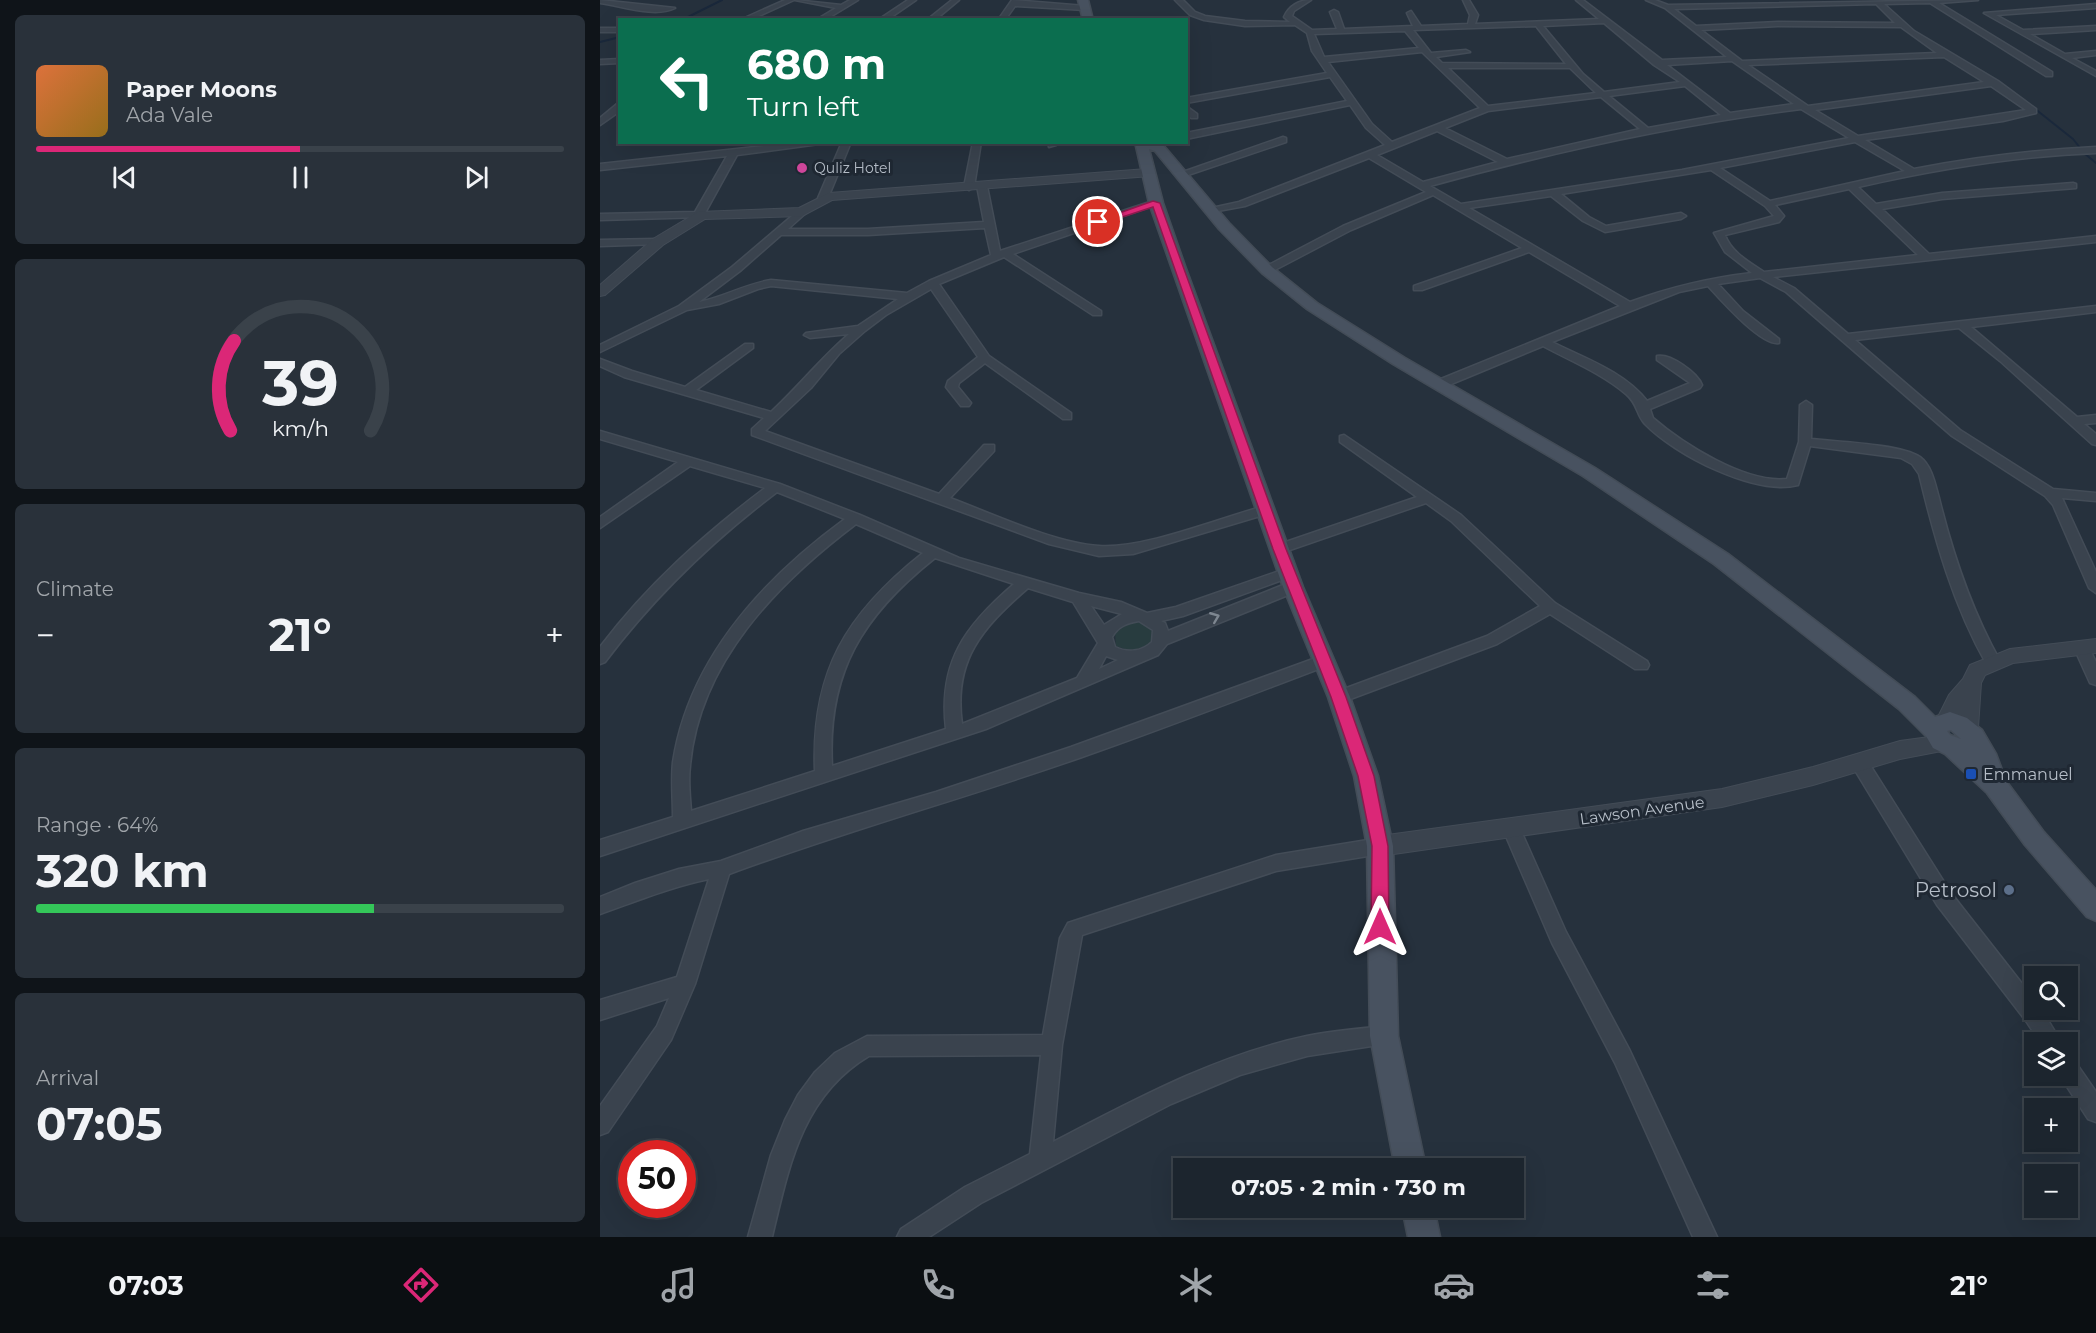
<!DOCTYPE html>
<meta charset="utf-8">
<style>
:root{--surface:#1c252e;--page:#29313a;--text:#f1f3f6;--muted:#a0a5aa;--line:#3a424a;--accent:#db2777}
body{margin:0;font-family:Montserrat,sans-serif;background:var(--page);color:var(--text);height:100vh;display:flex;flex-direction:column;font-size:22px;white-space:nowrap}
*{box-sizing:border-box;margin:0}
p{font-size:20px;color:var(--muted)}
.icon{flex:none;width:33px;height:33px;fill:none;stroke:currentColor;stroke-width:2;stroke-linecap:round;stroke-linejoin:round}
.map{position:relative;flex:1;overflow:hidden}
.side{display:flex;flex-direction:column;gap:15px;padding:15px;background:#0f1419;width:600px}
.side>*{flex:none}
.guide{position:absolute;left:18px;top:18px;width:570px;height:126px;border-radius:0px;box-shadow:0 6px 24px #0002,0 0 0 2px var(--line);background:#0b6e4f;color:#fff;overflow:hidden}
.controls{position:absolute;left:1424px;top:966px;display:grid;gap:12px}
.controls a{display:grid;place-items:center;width:54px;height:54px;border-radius:0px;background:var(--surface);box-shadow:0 6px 24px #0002,0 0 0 2px var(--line);font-size:30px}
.speed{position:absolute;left:18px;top:1140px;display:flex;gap:12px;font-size:30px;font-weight:700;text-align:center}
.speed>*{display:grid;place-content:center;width:78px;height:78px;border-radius:50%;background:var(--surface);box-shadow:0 6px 24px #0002,0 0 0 2px var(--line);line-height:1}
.speed .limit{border:9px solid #d22;background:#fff;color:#111}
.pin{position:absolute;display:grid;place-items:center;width:51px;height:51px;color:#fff;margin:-26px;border:3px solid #fff;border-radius:50%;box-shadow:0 2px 6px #0007}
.me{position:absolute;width:66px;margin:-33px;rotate:0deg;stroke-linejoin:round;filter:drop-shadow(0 0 4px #0008)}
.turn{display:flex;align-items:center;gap:21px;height:126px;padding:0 30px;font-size:27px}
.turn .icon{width:78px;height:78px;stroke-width:2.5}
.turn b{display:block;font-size:42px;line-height:51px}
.big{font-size:45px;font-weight:700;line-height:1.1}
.side .tile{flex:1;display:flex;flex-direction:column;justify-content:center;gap:9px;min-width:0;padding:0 21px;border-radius:9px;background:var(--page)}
.side .dial{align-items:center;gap:0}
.dial svg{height:156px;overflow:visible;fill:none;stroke:var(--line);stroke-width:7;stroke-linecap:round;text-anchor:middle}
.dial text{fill:var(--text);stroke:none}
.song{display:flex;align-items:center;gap:18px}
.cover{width:72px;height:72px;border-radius:9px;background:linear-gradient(135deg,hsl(20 70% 55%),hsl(40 70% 35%))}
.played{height:6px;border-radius:3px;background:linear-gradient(90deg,var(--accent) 50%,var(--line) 50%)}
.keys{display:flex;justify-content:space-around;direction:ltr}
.heat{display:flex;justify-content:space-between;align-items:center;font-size:33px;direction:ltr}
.charge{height:9px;border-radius:4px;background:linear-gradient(90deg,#34c759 64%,var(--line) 0)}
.trip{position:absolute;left:573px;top:1158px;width:351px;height:60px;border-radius:0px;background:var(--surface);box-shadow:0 6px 24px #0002,0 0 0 2px var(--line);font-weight:700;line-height:60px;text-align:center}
.menu{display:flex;height:96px;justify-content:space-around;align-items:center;background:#0b0f12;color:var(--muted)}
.menu .icon{width:42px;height:42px}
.menu .active{color:var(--accent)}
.menu b{font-size:27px;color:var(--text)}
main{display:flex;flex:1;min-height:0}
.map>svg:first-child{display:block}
.green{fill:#283c3f}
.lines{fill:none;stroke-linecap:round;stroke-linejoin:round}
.stream{stroke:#1a283b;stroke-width:2}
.minor-casing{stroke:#434c57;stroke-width:3}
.tertiary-casing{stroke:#434c57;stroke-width:2}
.secondary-casing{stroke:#434c57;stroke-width:3}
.minor{fill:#3a434e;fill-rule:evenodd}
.tertiary{fill:#3a434e;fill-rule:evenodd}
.secondary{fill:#485260;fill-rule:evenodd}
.oneway{stroke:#7e8791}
.route{fill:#db2777;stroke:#8e194d;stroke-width:1.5}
.hotel-dot{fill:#d1479c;stroke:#1f2833;stroke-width:2}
.transit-dot{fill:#1a4fb4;stroke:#1f2833;stroke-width:2}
.service-dot{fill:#5c6f8a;stroke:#1f2833;stroke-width:2}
.labels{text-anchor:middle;stroke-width:6;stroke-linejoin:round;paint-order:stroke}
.far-poi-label{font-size:14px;fill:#b6bec8;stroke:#1f2833;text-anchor:start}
.poi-label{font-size:16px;fill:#b6bec8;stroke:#1f2833;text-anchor:start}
.street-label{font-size:16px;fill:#b6bec8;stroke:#1f2833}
.near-poi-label{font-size:20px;fill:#b6bec8;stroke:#1f2833;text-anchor:end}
</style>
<main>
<section class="side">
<div class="tile">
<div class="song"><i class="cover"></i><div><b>Paper Moons</b><p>Ada Vale</p></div></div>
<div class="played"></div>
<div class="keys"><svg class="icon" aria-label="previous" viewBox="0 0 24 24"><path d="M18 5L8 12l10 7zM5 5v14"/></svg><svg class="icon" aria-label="pause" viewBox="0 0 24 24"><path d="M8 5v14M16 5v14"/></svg><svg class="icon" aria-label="next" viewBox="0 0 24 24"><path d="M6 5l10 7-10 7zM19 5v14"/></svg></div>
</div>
<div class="tile dial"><svg viewBox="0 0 100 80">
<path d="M14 69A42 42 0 1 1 86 69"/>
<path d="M14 69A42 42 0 0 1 16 23" stroke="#db2777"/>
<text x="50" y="56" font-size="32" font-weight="700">39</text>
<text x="50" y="72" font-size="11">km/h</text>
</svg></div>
<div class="tile"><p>Climate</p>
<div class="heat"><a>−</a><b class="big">21°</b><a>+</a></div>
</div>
<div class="tile"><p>Range · 64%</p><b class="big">320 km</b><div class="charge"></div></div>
<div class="tile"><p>Arrival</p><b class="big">07:05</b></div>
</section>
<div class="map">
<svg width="1496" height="1237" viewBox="0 0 1496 1237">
<rect width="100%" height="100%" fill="#26313d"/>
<path class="green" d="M529,623H541L551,628L553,636L549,645L531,651L516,646L515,633Z"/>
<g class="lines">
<g class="stream">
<path d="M82,20L122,0"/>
<path d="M0,42L20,37"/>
<path d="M1434,108L1473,139L1481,149"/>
<path d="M1484,153L1496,163"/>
</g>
<defs>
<g id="minor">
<path d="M0,0L75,8C55,18 22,6 0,3Z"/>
<path d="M185,0H194L150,20H140Z"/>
<path d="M195,0L241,5L250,0H258L225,20H216L236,8Z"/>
<path d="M308,0H316L287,20H278Z"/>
<path d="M352,0H359L335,20H327Z"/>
<path d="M412,0L485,6L489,8L485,10L415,6L405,20H398Z"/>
<path d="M575,0H583L595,12L605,16L645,21L690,22L684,17C689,6 699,0 711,0L694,11L692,16L712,30L737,29L730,12L734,10L738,12L744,29L813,26L807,13L811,11L821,26L868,24L870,15L863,0H869L878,15L875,24L999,19L976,0H983L1062,60L1127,57L1065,8L1046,0H1055L1068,5L1378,0L1339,3L1452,72V76H1446L1330,3L1284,4L1314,31L1398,81L1436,109V113L1403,121L1265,140L1314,169C1375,157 1435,150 1496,147V153C1415,156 1337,169 1258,187L1276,204L1342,193L1473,183L1476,184V188L1342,199L1282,209L1329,254L1496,236V242L1173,277L1194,288L1248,334L1496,306V312L1371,327L1477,417L1496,415V423L1484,424L1496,434V445L1492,444L1400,361L1359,328L1255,340L1360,430L1453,489L1496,493V501L1462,498L1496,572V593L1489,588L1453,505L1445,496L1352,436L1186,292L1160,278L1118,284L1143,311L1179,339V343C1161,346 1120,299 1108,286L1079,292L952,342C984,358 1025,372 1047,401L1090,383L1057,360V356C1070,353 1098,373 1102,385L1100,388L1050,409L1053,418C1083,444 1146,484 1187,479L1199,442L1200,405L1206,401L1212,405L1211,439C1237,442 1300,444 1320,457C1332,466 1335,484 1339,498C1353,555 1371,609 1400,661L1397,665H1387C1353,605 1335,540 1319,474L1312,464L1301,458L1210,446L1198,485C1155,496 1075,455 1045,424C1036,414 1038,404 1026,394C1001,373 971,361 943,346L844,387H836V381L1020,306L929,252L822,290H814V286L922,248L833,195L751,230L671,272H663V268L743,226L826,192L769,158L645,206L607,213V209L639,202L785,145L766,128L750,105L586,139V133L747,101L730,77L586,103V98L727,73L712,51L707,33L695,25L645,26L604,20L590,15ZM1276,4L1295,23L1178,22L1096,26L1074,9ZM1004,23L1054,65L1080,82L1004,92L983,74L943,26ZM936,26L966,64L842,63L836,57L870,52L866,50L831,53L813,30ZM1178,26L1301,27L1337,53L1142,61L1101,30ZM805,31L819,48L724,57L714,34ZM822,52L880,108L792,142L772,124L728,62ZM1344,57L1384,82L1208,106L1148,65ZM1132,61L1194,104L1130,113L1067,65ZM848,68H970L996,93L888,106ZM1085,86L1121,115L1048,128L1009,96ZM1391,86L1426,110L1258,136L1215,110ZM1001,97L1040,129L907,159L845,128L888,111ZM1201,109L1249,138L1082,170L861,204L830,186C952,152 1075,125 1201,109ZM837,131L898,162L823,182L777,155ZM1255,142L1305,171L1170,201L1120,168ZM1111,170L1165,206L1174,216L1114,233L1125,252L1152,273C1109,278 1071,287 1030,302L869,208L951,196L983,221L1005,232L1081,219L1086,216L1081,213L1006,226L989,217L961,194ZM1249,189L1318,255L1164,272C1149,262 1131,252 1125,235L1179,222L1184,216L1175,205Z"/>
<path d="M1496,4V8L1396,15L1423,30L1496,26V30L1430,34L1465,54L1496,51V55L1472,58L1496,71V76L1384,13Z"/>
<rect x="0" y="28" width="20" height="4"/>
<path d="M20,59V63L0,64V60Z"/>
<path d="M17,104H20V111L0,125V118Z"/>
<path d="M586,106L597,114V118H591L586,113Z"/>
<path d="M683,137L686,138V142L585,176L577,174Z"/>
<path d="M201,142H234L137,155L105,213V217L0,220V214L95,212L127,156L0,170V164Z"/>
<path d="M242,142H251L228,198L220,200L218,198Z"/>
<path d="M373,142H381L374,187L369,190L364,187Z"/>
<path d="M448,142H456V145L449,147Z"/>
<path d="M547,142H560L547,146Z"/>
<path d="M382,183L387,186L400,251L553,201L561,203L413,254L501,311V315H493L404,257L339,284L389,356L471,413V419H463L385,363L359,383L358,387L371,403L369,406H361L346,387L348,381L378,357L331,289L286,315L265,331L239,354L211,388L165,431L339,494L384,445H394V451L350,498C393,514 454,543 499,546C545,549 619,518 665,506L672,510L670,513L533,554L499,556L449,544L152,435V429L164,418L24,377L0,366V359L32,371L85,387L145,344H153V348L96,390L171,412C198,387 221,358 249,334L210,338L204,335L206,333L258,326L298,299L171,286L158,289L119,304L87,310L0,352V345L79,306L132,267L199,210L207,212L188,229H268L384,222L377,186ZM385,228L391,255L329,281L307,293L171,280C146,284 124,297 99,302L140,271L181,235H268Z"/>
<path d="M58,239L62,240V244L0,246V240Z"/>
<path d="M0,431L180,484L260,515L359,558L479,593L521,602L547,613L576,607L688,568L695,573L693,576L583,616L561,621L565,623L568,631L688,583L693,582L700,587L698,591L567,644L558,655L386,729L0,856V840L73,817C73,799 71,780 73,762C89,658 163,579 245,519L177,492C111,542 55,596 5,662L0,664V647C47,585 103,535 165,488L90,466L0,528V517L78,462L0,439ZM256,524L323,553C246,614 211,672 215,771L91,811C90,796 88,781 90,766C99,662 178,583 256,524ZM335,558L414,584C365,626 338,662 346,729L232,766C227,672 263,615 335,558ZM428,588L473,602L498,643L477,678L362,724C353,660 382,628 428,588ZM491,606L522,614L504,625ZM539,621L553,630L552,642C542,652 527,653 515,647L512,637C518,626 527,623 539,621ZM506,656L518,660L499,669Z"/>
<path d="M744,435L861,515L955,603L1047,661L1049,665L1047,669H1035L950,614L897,644L745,701H733L731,697L733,693L887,636L940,606L851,521L826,503L684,552H674L672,549L674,546L817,497L740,442V436Z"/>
<path d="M1483,644L1488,646L1496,662V685L1490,683L1475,650L1478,646Z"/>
<path d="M724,655L729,657L732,661L729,665C647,696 565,728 482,757C365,798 245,831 129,874L95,984L71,1040L8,1132L0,1135V1106L57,1026L69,998L0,1020V1000L77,977L109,879C70,887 37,901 0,914V897L35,883L79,869L121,861L203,831L336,792L471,747Z"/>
<path d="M1259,755L1265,757L1351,893L1434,999V1010H1442L1461,1042H1440L1426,1021L1337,905L1253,767L1251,762L1253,757Z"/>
<path d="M911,820L917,822L966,932L1029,1049L1117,1237H1093L1015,1063L952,943L902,827L905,822Z"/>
<path d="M780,838L786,841L789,846L786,851L780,854L676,871L482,935L462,1045L453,1142C534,1100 616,1055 707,1036C732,1031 758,1029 784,1026L791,1029L794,1036L791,1043L707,1056L640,1075L571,1104L381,1203L329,1237H297L301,1229L365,1187L430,1154L441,1055L269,1056C202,1096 189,1166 172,1237H148L171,1155L185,1120L198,1095L215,1072L235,1053L267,1036L443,1035L460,938L468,923L676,855Z"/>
<path d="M1467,1057L1474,1060L1496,1092V1122L1488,1119L1460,1076H1467Z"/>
</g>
<g id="tertiary">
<path d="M547,169L553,173L551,176L232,200L202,216L105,219L63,245L5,295L0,296V285L53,239L98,212L199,208L229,193Z"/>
<path d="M1496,639V653L1413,663L1385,675L1381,683L1378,728L1375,734L1367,736L1359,734L1357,722L1355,727L1347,729L1339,727L1336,721L1349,695L1363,679L1370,665L1410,649Z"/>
<path d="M1344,735L1352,737L1355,743L1352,749L1300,759L1213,785L1122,807L780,856L772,853L768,846L772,839L780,836L1122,789L1213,767L1300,741Z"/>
</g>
<g id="secondary">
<path d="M478,0H488L493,20H483Z"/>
<path d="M535,142L563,145L629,223L672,267L717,303L805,358L995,468L1128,554L1315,697L1335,717L1350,712L1367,718L1382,730L1396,754L1406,781L1443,831L1496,890V921L1487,917L1425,845L1387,793L1345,754L1333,748L1326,736L1299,709L1114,564L983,476L793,364L707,309L662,273L619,229L555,151L549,149L563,203L585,266L703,587L750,697L778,776L793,846L798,1036L826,1168H795L770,1036L767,846L754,776L728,697L683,587L571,266L549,203ZM1351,730L1361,739L1350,735L1347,731Z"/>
<path d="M802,1208H834L840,1237H808Z"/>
</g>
</defs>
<use href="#minor" class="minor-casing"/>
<use href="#tertiary" class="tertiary-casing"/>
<use href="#secondary" class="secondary-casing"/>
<use href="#minor" class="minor"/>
<use href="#tertiary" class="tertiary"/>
<use href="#secondary" class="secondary"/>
</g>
<defs><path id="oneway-chevron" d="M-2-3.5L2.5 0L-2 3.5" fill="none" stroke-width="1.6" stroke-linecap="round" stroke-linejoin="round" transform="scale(1.5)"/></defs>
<use class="oneway" href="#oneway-chevron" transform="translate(615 617) rotate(-22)"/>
<path class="route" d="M553,201L560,203L686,549L746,697L774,776L788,846L789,927L786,932L780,935L774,932L771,927L772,846L758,776L731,697L673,549L553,207L501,224L494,222Z"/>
<circle class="hotel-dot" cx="202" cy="168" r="6"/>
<rect class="transit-dot" x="1365" y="768" width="12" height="12" rx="3"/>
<circle class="service-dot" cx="1409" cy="890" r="6"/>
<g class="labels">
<g class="far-poi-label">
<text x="214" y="173">Quliz Hotel</text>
</g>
<g class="poi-label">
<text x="1383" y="780">Emmanuel</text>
</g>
<g class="street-label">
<text transform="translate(1042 810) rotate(-8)" y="6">Lawson Avenue</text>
</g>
<g class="near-poi-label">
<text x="1397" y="897">Petrosol</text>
</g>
</g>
</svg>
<div class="controls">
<a><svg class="icon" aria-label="search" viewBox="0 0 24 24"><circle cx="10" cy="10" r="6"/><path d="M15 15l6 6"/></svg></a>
<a><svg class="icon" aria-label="layers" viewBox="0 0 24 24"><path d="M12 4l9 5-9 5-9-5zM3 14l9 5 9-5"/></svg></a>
<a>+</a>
<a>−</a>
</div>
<div class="speed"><div class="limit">50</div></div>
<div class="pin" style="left:498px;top:222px;background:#d93025"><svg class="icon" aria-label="arrive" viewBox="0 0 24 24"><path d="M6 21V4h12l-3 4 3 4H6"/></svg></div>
<svg class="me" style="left:780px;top:927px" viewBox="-20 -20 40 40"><path d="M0-17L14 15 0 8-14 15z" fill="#db2777" stroke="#fff" stroke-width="4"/></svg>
<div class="trip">07:05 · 2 min · 730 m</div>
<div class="guide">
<div class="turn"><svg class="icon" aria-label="left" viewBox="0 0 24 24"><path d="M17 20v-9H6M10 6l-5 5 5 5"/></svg><div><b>680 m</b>Turn left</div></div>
</div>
</div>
</main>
<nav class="menu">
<b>07:03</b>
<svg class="icon active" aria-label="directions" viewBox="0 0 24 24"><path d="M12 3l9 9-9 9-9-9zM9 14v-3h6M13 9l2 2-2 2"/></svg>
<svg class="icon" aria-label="music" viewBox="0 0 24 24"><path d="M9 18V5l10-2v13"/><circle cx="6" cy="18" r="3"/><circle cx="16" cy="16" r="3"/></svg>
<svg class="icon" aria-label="phone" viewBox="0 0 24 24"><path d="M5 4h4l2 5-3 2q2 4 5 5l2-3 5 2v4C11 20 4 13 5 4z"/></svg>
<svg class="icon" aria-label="climate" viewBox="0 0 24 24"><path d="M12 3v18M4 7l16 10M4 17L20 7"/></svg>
<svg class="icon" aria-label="car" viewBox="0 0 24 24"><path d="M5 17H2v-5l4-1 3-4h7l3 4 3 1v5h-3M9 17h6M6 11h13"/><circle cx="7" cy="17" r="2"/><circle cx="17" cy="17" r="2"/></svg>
<svg class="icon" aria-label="filters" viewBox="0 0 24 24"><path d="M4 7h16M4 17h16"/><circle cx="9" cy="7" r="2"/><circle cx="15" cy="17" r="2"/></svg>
<b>21°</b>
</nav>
